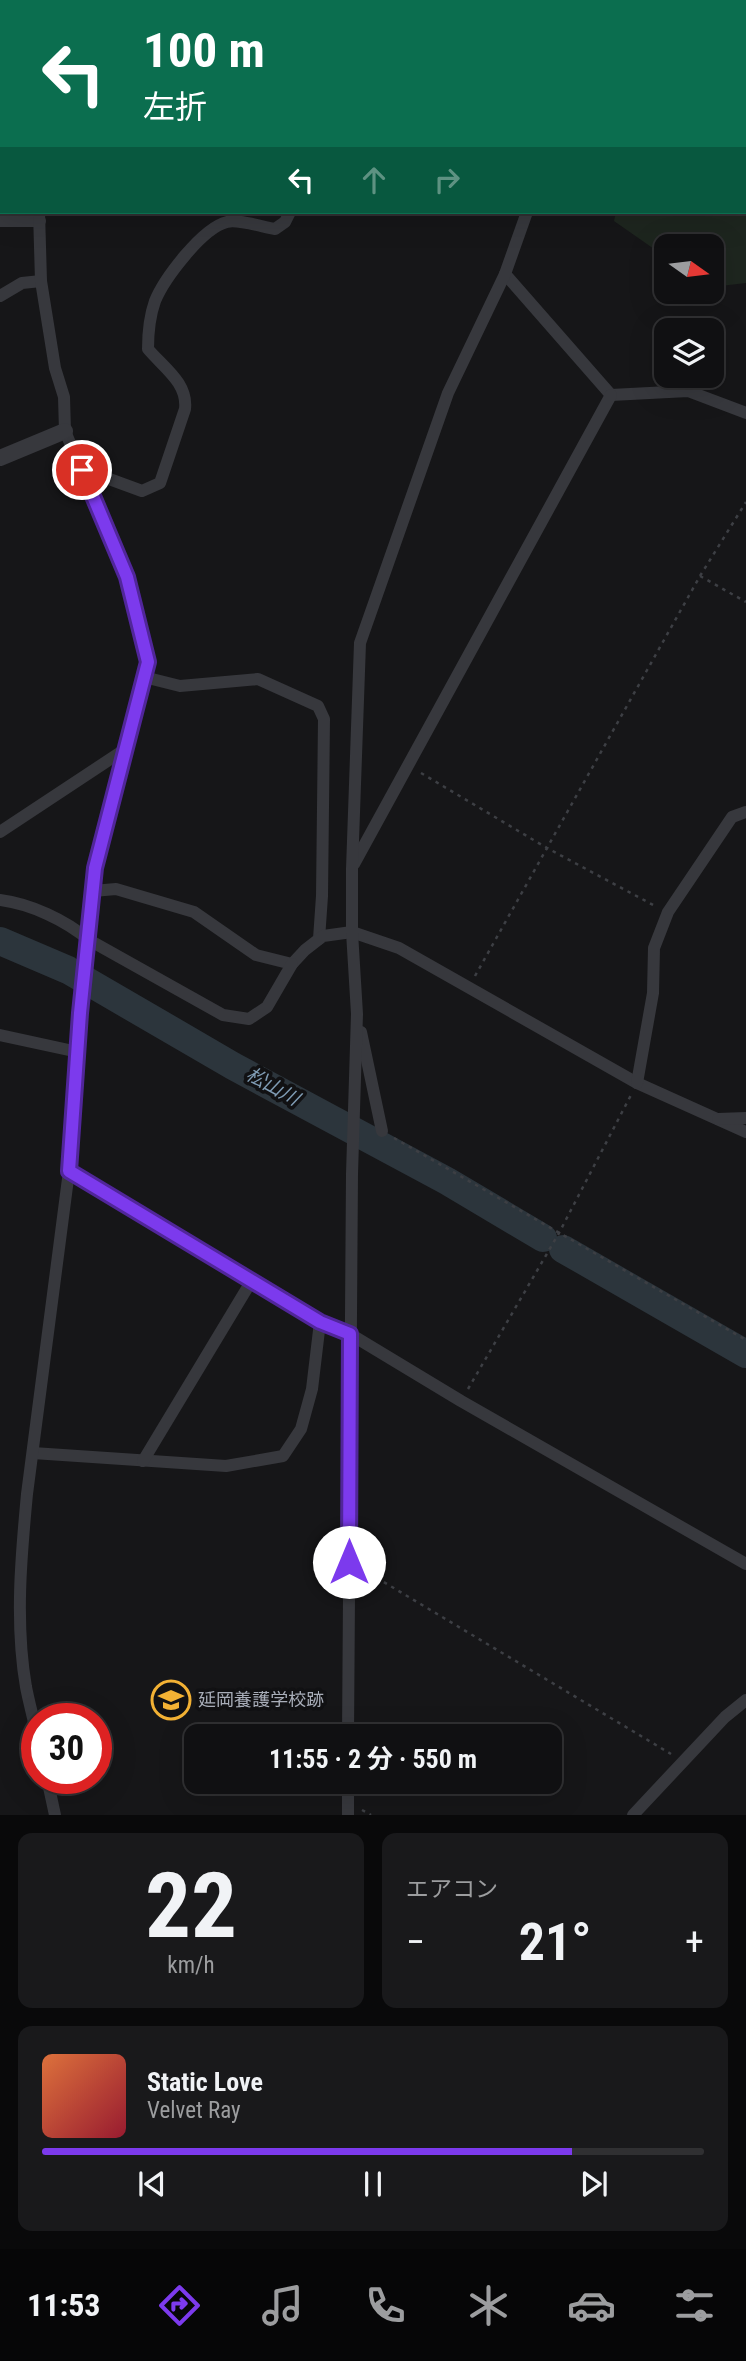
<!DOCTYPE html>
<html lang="ja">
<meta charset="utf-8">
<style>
:root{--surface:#101012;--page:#19191b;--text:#f1f3f6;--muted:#9c9d9f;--line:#303032;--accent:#7c3aed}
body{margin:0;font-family:"Roboto Condensed","Noto Sans JP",sans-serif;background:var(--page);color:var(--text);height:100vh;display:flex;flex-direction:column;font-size:26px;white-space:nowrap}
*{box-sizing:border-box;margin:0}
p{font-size:23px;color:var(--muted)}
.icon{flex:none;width:38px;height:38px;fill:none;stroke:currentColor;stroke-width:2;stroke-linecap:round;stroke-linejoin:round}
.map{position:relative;height:1815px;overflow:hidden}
.side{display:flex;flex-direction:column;gap:18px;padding:18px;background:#09090a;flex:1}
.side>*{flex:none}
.top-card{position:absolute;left:0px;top:0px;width:747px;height:214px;box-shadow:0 7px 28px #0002,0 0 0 2px var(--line);background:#0b6e4f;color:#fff;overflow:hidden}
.needle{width:46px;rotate:104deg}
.buttons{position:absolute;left:654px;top:234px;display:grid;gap:14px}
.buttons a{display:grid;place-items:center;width:70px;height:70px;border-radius:14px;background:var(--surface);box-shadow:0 7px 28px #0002,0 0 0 2px var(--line);font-size:35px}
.speed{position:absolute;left:21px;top:1703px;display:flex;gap:14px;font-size:35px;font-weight:700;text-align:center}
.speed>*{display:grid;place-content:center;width:91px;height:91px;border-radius:50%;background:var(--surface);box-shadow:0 7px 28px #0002,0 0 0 2px var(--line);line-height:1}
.speed .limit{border:10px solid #d22;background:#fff;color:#111}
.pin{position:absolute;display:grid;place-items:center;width:60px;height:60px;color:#fff;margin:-30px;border:4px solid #fff;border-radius:50%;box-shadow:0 2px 7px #0007}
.me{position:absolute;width:77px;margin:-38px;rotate:0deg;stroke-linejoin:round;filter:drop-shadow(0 0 5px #0008)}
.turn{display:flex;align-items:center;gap:24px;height:147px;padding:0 28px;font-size:32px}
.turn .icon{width:91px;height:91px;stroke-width:2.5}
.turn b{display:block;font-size:49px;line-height:60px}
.lanes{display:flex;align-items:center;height:66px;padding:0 28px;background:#0003;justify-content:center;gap:35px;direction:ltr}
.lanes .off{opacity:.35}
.big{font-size:52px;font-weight:700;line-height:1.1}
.side .tile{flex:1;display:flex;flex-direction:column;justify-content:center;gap:10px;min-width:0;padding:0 24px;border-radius:14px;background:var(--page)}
.side .dial{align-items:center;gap:0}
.dial b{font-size:91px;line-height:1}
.song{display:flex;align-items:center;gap:21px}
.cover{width:84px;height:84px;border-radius:10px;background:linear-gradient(135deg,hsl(20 70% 55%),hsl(350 70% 35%))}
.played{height:7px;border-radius:4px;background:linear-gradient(90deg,var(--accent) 80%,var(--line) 80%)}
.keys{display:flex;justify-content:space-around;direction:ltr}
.heat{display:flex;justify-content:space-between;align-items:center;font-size:38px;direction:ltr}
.side .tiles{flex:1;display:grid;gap:18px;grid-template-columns:1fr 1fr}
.tile:last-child{grid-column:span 2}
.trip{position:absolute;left:184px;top:1724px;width:378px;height:70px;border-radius:14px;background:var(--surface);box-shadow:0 7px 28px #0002,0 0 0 2px var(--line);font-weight:700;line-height:70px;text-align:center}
.tabs{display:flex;height:112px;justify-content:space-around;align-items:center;background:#060607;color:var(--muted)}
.tabs .icon{width:49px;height:49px}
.tabs .current{color:var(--accent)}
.tabs b{font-size:32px;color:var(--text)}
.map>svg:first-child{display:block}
.green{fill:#1e261f}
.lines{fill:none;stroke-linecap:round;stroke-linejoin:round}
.river{stroke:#2c353c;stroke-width:28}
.path{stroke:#3d3f44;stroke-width:2.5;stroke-dasharray:3.5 5;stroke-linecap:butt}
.minor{stroke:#37383d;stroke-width:12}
.tertiary{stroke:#37383d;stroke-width:16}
.route-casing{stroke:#51269a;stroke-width:18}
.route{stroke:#7c3aed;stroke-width:12}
.labels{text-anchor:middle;stroke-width:7;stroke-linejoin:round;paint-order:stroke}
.poi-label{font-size:18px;fill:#a8adb8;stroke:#111113;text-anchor:start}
.water-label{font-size:19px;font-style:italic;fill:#7f9bb3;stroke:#111113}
</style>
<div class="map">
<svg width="746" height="1815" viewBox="0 0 746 1815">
<rect width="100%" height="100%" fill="#161618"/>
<path class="green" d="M689,0H746V283L712,287V247H667V258L614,221L616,212H746V2H687Z"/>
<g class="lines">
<g class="river">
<path d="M0,941L68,970L233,1066L447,1181L543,1238"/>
<path d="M563,1249L746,1354"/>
</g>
<g class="path">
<path d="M700,576L746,502"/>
<path d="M421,773L547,848L655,906"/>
<path d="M475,976L700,576L746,602"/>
<path d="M394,1138L746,1340"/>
<path d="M468,1389L559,1233L631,1095"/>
<path d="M362,1569L671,1754"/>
<path d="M362,1810L371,1815"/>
</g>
<g class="minor">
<path d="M612,2L613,0"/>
<path d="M0,41H2"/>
<path d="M0,52L2,55"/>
<path d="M0,221H40"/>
<path d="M505,274L611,395"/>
<path d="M0,296L22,283L41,281"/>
<path d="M611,395L688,391L746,413"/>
<path d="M82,469L142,491L160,483L185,409C188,383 164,368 148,349C148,332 149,318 155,301C164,279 202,228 227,222C237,219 263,227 275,229L285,222L290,212"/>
<path d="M144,677L180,686L258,679L318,706L324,719L322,896L319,939"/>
<path d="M0,832L127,748"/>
<path d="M354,864L611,395"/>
<path d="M93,891L116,889L194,912L256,955L292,964L305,950L323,936L352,932L399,948L637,1083L746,1132"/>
<path d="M0,900C31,904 65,920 89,940L223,1015L249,1019L267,1007L292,964"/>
<path d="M361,1032L382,1131"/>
<path d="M0,1035L78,1052"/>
<path d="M637,1083L653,993L654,948L668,912L732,817L746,812"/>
<path d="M718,1119L746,1118"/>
<path d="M69,1171L320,1322L350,1334L461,1401L746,1564"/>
<path d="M33,1453L226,1466L283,1456L301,1429L312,1389L320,1322"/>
<path d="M143,1461L252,1280"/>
<path d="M37,1734C33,1718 29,1702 26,1687C15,1624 21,1557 27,1494L69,1171L80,1013L95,868L111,798L126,750L148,662L126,577L65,431L64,397L55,368L41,281L39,212"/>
<path d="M348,1736L352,1174L357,1014L352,932V869L360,643L448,393L505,274L527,212"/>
<path d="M47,1778L55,1815"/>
<path d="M348,1815V1782"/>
<path d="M633,1815L725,1717L746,1700"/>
</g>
<path class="tertiary" d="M0,458L65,431"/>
</g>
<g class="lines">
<defs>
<path id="route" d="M82,470L127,577L148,662L95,868L80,1013L69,1171L320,1322L350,1334L349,1562"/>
</defs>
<use href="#route" class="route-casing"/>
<use href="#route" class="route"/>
</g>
<defs>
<symbol id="school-ring" viewBox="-11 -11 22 22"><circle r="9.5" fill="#111113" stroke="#f2b134" stroke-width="1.5"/><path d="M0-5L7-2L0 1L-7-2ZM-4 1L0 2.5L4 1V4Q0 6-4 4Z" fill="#f2b134"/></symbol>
</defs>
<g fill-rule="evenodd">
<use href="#school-ring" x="149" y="1678" width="44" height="44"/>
</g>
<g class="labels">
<g class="poi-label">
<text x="198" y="1706">延岡養護学校跡</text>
</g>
<g class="water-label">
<text transform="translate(273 1086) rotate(29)" y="7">松山川</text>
</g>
</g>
</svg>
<div class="buttons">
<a><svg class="needle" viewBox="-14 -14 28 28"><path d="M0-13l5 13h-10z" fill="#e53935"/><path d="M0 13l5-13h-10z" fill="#9c9d9f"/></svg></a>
<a><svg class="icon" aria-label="layers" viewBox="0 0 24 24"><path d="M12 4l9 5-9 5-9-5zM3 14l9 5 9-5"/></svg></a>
</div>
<div class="speed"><div class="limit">30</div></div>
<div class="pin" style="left:82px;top:470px;background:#d93025"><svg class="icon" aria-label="arrive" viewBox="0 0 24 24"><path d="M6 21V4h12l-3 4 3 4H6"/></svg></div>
<svg class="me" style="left:349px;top:1562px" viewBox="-20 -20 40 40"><circle r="19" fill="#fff"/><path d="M0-13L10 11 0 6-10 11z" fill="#7c3aed"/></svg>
<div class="trip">11:55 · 2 分 · 550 m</div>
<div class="top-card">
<div class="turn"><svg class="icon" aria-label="left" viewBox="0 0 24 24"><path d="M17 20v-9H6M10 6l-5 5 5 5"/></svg><div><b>100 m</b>左折</div></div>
<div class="lanes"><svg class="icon" aria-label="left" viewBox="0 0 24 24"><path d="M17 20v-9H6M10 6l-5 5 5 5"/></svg><svg class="icon off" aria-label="ahead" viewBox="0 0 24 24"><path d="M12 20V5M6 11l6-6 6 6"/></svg><svg class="icon off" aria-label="right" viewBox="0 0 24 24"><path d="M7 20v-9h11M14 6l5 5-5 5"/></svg></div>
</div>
</div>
<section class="side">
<div class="tiles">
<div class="tile dial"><b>22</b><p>km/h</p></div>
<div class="tile"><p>エアコン</p>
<div class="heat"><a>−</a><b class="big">21°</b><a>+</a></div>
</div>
<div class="tile">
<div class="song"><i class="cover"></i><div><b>Static Love</b><p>Velvet Ray</p></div></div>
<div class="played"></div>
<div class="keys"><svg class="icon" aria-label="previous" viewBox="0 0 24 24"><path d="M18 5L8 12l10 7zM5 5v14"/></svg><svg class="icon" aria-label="pause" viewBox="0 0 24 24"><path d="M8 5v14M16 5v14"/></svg><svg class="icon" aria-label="next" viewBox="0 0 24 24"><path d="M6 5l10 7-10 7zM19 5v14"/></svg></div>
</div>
</div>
</section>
<nav class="tabs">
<b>11:53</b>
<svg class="icon current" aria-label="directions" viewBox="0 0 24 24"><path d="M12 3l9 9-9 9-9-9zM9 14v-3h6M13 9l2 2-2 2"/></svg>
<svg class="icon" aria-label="music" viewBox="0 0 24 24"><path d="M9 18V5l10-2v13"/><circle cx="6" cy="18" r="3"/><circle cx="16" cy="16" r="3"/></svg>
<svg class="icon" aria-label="phone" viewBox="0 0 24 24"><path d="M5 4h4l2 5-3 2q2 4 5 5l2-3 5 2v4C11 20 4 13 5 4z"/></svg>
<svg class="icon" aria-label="climate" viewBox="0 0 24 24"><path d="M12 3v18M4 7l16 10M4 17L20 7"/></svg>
<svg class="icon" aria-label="car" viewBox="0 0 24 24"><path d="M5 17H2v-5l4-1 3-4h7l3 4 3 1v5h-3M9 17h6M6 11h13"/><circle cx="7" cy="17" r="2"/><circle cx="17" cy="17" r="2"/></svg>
<svg class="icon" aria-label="filters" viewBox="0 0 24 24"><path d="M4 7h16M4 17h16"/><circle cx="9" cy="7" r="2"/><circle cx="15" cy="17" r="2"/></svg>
</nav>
